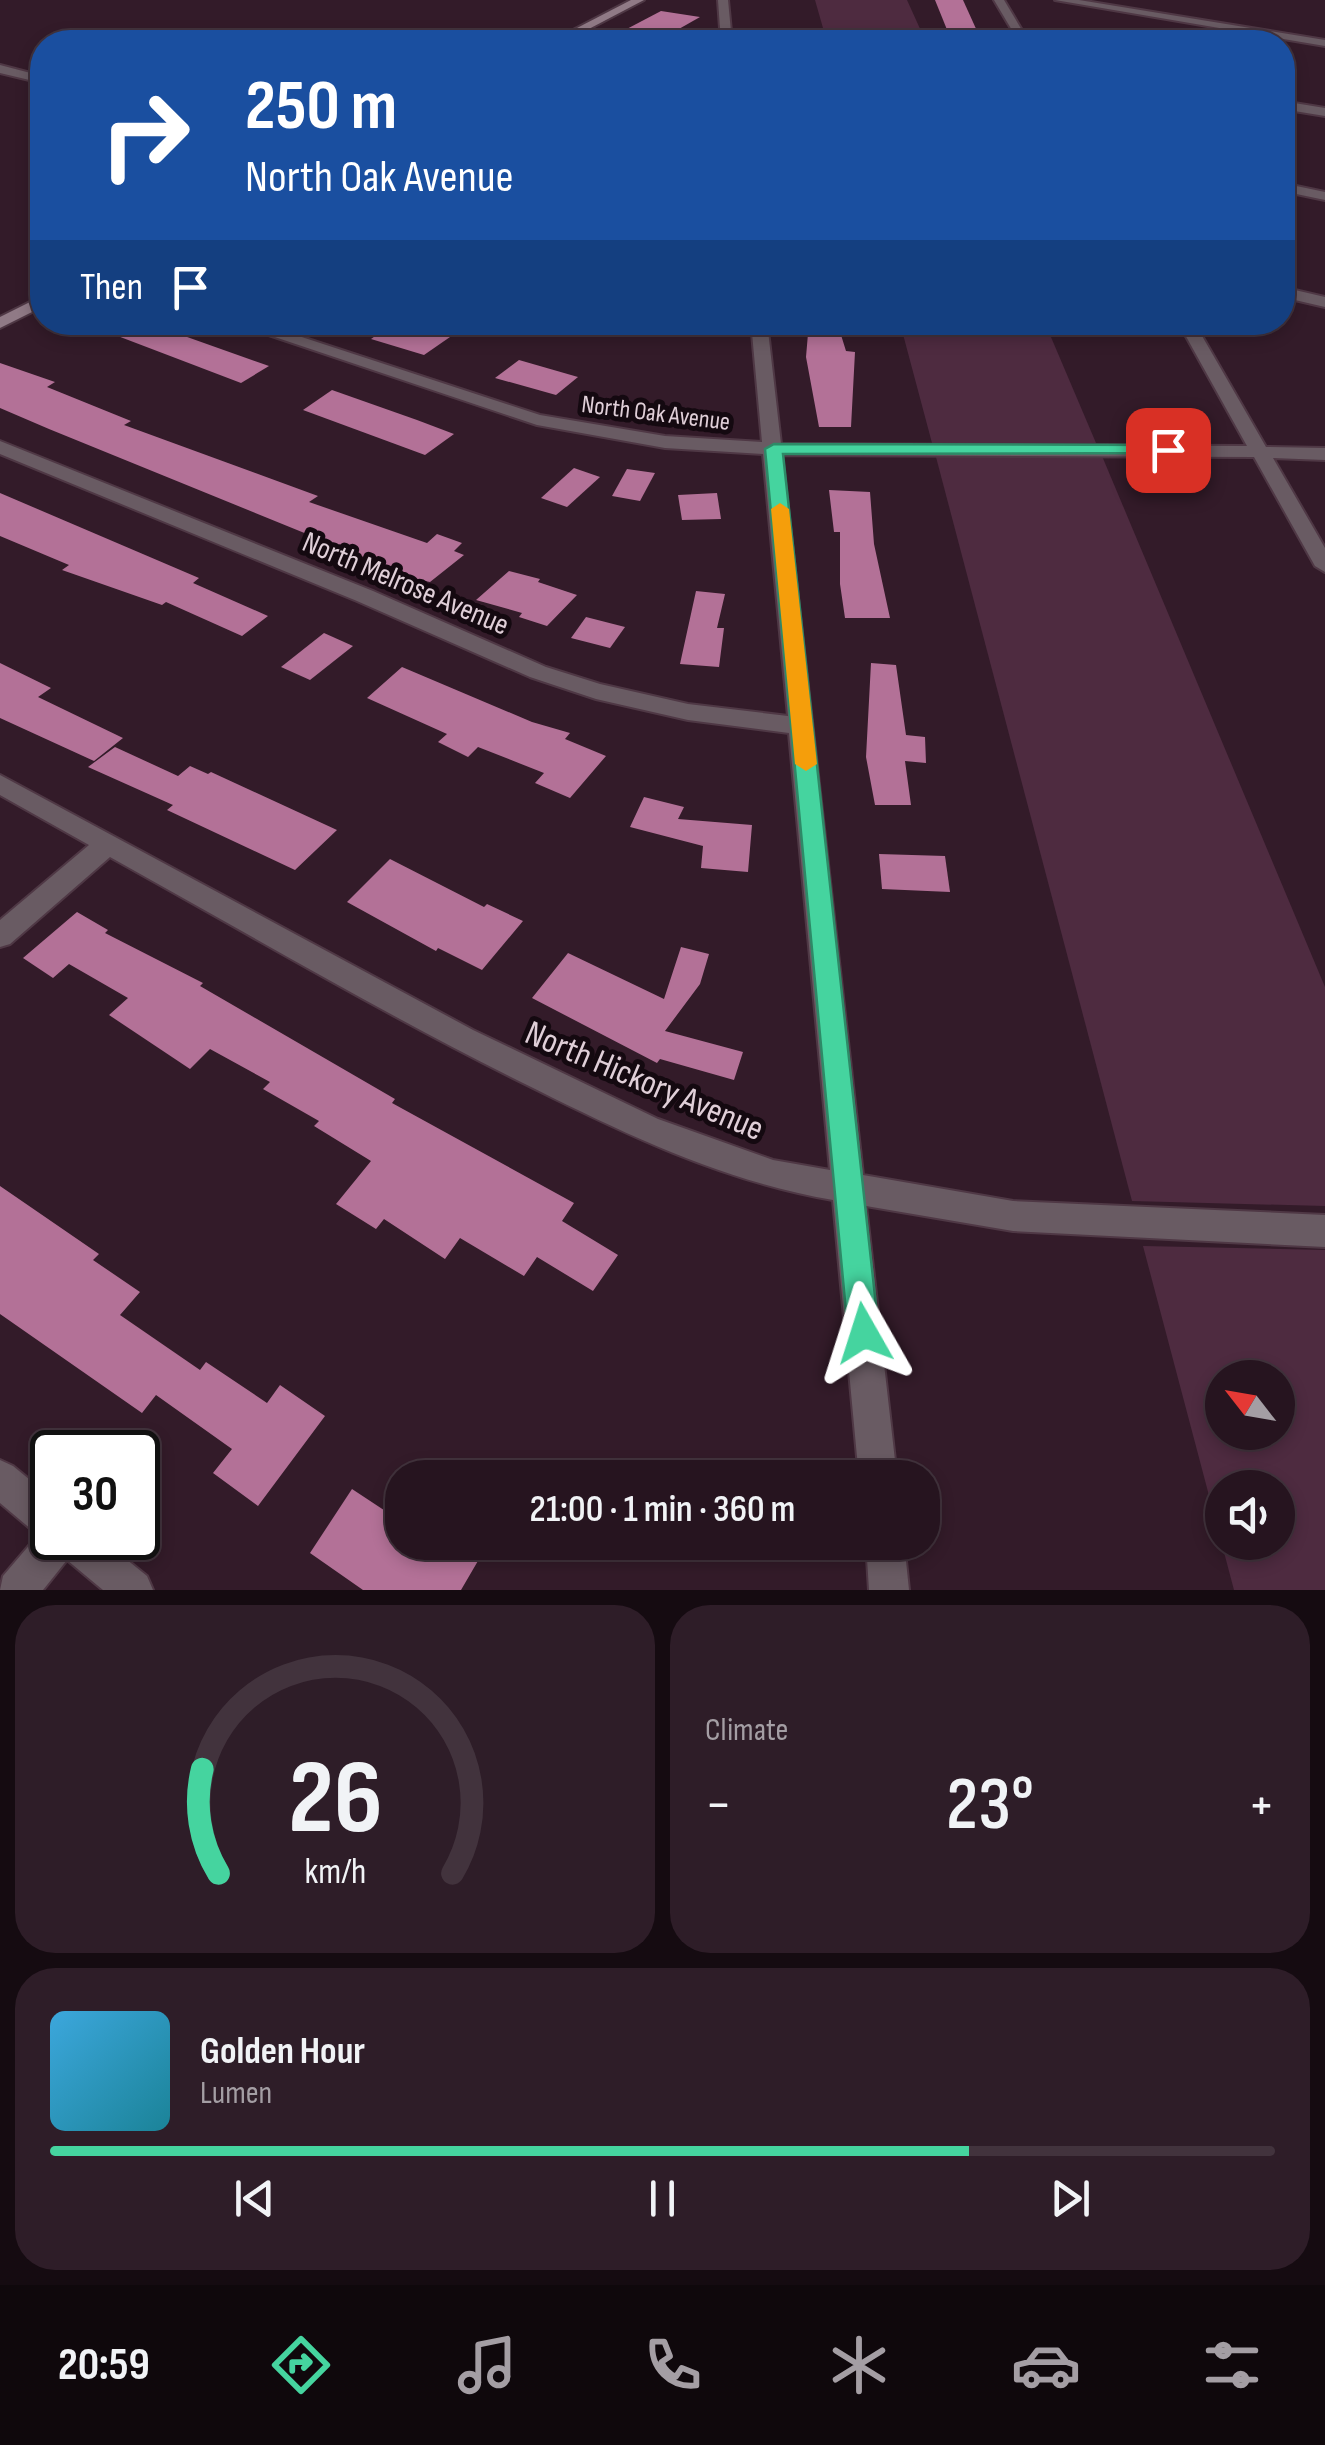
<!DOCTYPE html>
<meta charset="utf-8">
<style>
:root{--surface:#26141f;--page:#2e1d28;--text:#f1f3f6;--muted:#a49ea4;--line:#42333d;--accent:#45d49f}
body{margin:0;font-family:"Sofia Sans Condensed",sans-serif;background:var(--page);color:var(--text);height:100vh;display:flex;flex-direction:column;font-size:38px;white-space:nowrap}
*{box-sizing:border-box;margin:0}
p{font-size:32px;color:var(--muted)}
.icon{flex:none;width:55px;height:55px;fill:none;stroke:currentColor;stroke-width:2;stroke-linecap:round;stroke-linejoin:round}
.map{position:relative;height:1590px;overflow:hidden}
.details{display:flex;flex-direction:column;gap:15px;padding:15px;background:#150b11;flex:1}
.details>*{flex:none}
.hud{position:absolute;left:30px;top:30px;width:1265px;height:305px;border-radius:40px;box-shadow:0 5px 15px #0003,0 0 0 2px var(--line);background:#1a4fa0;color:#fff;overflow:hidden}
.needle{width:65px;rotate:301deg}
.tools{position:absolute;left:1205px;top:1360px;display:grid;gap:20px}
.tools a{display:grid;place-items:center;width:90px;height:90px;border-radius:50%;background:var(--surface);box-shadow:0 5px 15px #0003,0 0 0 2px var(--line);font-size:50px}
.speed{position:absolute;left:30px;top:1430px;display:flex;gap:20px;font-size:50px;font-weight:700;text-align:center}
.speed>*{display:grid;place-content:center;width:130px;height:130px;border-radius:50%;background:var(--surface);box-shadow:0 5px 15px #0003,0 0 0 2px var(--line);line-height:1}
.speed .limit{border:5px solid #111;border-radius:15px;background:#fff;color:#111}
.pin{position:absolute;display:grid;place-items:center;width:85px;height:85px;color:#fff;margin:-42px;border-radius:20px;box-shadow:0 5px 15px #0006}
.me{position:absolute;width:110px;margin:-55px;rotate:354deg;stroke-linejoin:round;filter:drop-shadow(0 0 8px #0008)}
.turn{display:flex;align-items:center;gap:35px;height:210px;padding:0 50px;font-size:45px}
.turn .icon{width:130px;height:130px;stroke-width:2.5}
.turn b{display:block;font-size:70px;line-height:85px}
.then{display:flex;align-items:center;height:95px;padding:0 50px;background:#0003;gap:20px;font-size:38px}
.big{font-size:75px;font-weight:600;line-height:1.1}
.details .widget{flex:1;display:flex;flex-direction:column;justify-content:center;gap:15px;min-width:0;padding:0 35px;border-radius:40px;background:var(--page)}
.details .dial{align-items:center;gap:0}
.dial svg{height:260px;overflow:visible;fill:none;stroke:var(--line);stroke-width:7;stroke-linecap:round;text-anchor:middle}
.dial text{fill:var(--text);stroke:none}
.song{display:flex;align-items:center;gap:30px}
.cover{width:120px;height:120px;border-radius:15px;background:linear-gradient(135deg,hsl(200 70% 55%),hsl(190 70% 35%))}
.played{height:10px;border-radius:5px;background:linear-gradient(90deg,var(--accent) 75%,var(--line) 75%)}
.keys{display:flex;justify-content:space-around;direction:ltr}
.heat{display:flex;justify-content:space-between;align-items:center;font-size:55px;direction:ltr}
.details .tiles{flex:1;display:grid;gap:15px;grid-template-columns:1fr 1fr}
.widget:last-child{grid-column:span 2}
.trip{position:absolute;left:385px;top:1460px;width:555px;height:100px;border-radius:40px;background:var(--surface);box-shadow:0 5px 15px #0003,0 0 0 2px var(--line);font-weight:600;line-height:100px;text-align:center}
.tabs{display:flex;height:160px;justify-content:space-around;align-items:center;background:#0f080c;color:var(--muted)}
.tabs .icon{width:70px;height:70px}
.tabs .on{color:var(--accent)}
.tabs b{font-size:45px;color:var(--text)}
.map>svg:first-child{display:block}
.green{fill:#4e2b40;fill-rule:evenodd}
.building{fill:#b37197}
.lines{fill:none;stroke-linecap:round;stroke-linejoin:round}
.minor-casing{stroke:#4f3845;stroke-width:4}
.tertiary-casing{stroke:#4f3845;stroke-width:4}
.secondary-casing{stroke:#4f3845;stroke-width:4}
.minor{fill:#695b63;fill-rule:evenodd}
.tertiary{fill:#695b63;fill-rule:evenodd}
.secondary{fill:#907a86;fill-rule:evenodd}
.route{fill:#45d49f;stroke:#2d8a67;stroke-width:2.5}
.slow{fill:#f59e0b}
.labels{text-anchor:middle;stroke-width:10;stroke-linejoin:round;paint-order:stroke}
.far-street-label{font-size:25px;fill:#e0cfd8;stroke:#140910}
.street-label{font-size:30px;fill:#e0cfd8;stroke:#140910}
.near-street-label{font-size:35px;fill:#e0cfd8;stroke:#140910}
</style>
<div class="map">
<svg width="1325" height="1590" viewBox="0 0 1325 1590">
<rect width="100%" height="100%" fill="#331b29"/>
<g class="green">
<path d="M815,0H907L926,42H827Z"/>
<path d="M900,323H1045L1096,443H932Z"/>
<path d="M1102,456L1325,987V1206L1132,1201L936,457Z"/>
<path d="M1143,1246L1325,1250V1590H1234ZM1222,1378H1278V1432H1222ZM1222,1488H1278V1542H1222Z"/>
</g>
<g class="building">
<path d="M935,0H963L982,42H952Z"/>
<path d="M661,11L700,17L656,42H602Z"/>
<path d="M81,322H145L269,366L241,383Z"/>
<path d="M395,322H400L450,337L424,355L371,339Z"/>
<path d="M809,322H837L846,351L855,352L851,427H819L806,357Z"/>
<path d="M519,360L578,377L556,395L495,378Z"/>
<path d="M0,363L55,382L47,387L131,421L124,425L318,496L309,502L427,543L437,534L462,543L454,551L464,555L430,582L420,580L49,429L0,408Z"/>
<path d="M332,390L417,420L454,434L425,455L303,410Z"/>
<path d="M574,468L600,477L567,507L541,498Z"/>
<path d="M627,469L655,473L640,501L612,496Z"/>
<path d="M829,490L870,492L874,544L890,618H845L840,584V532H834Z"/>
<path d="M0,493L199,578L193,583L268,616L242,636L166,602L162,605L62,570L69,565L0,536Z"/>
<path d="M717,493L721,519L682,520L678,495Z"/>
<path d="M509,571L540,579L538,582L577,595L547,626L519,617L522,613L476,600Z"/>
<path d="M696,591L725,594L717,628H724L719,667L680,664Z"/>
<path d="M586,617L625,627L610,648L571,638Z"/>
<path d="M324,633L353,646L310,680L281,667Z"/>
<path d="M0,663L51,688L38,697L123,738L94,761L0,718Z"/>
<path d="M871,663L896,665L906,735L925,737L926,763L905,761L911,805H875L866,757Z"/>
<path d="M402,667L532,722L570,733L565,739L606,756L570,798L535,783L544,773L478,747L468,757L438,742L447,734L367,698Z"/>
<path d="M115,747L178,776L190,766L208,774L211,772L337,830L295,870L167,810L173,805L88,767Z"/>
<path d="M644,797L684,807L678,819L752,825L748,872L701,868L703,846L630,827Z"/>
<path d="M879,854L945,856L950,892L882,889Z"/>
<path d="M390,859L484,907L487,904L523,921L482,970L438,948L436,951L347,902Z"/>
<path d="M77,912L108,930L105,933L203,983L200,986L395,1099L392,1103L574,1203L562,1221L618,1255L593,1291L537,1257L524,1276L460,1238L445,1259L384,1219L376,1229L336,1204L371,1161L314,1126L319,1121L263,1089L270,1082L210,1049L190,1069L109,1015L128,998L69,964L53,978L23,958Z"/>
<path d="M681,947L709,954L700,984L665,1031L743,1052L734,1080L660,1059L657,1063L532,998L568,953L664,999Z"/>
<path d="M0,1186L99,1254L93,1260L140,1292L120,1315L200,1370L206,1362L267,1403L280,1385L325,1416L258,1506L213,1473L232,1449L156,1395L142,1413L0,1314Z"/>
<path d="M352,1489L402,1522L389,1542H489L461,1590H363L310,1553Z"/>
</g>
<g class="lines">
<defs>
<g id="minor">
<path d="M718,0H728L732,42H721Z"/>
<path d="M994,0H1004L1029,42H1019Z"/>
<path d="M1055,0H1079L1325,40V46Z"/>
<path d="M1282,101L1325,108V116L1282,109Z"/>
<path d="M1282,183L1325,192V200L1282,191Z"/>
<path d="M1282,287L1325,297V307L1282,297Z"/>
<path d="M230,322H256L540,415L665,436L762,442L751,322H767L781,444L1247,446L1178,322H1194L1266,447L1325,448V460L1273,458L1325,548V572L1315,566L1254,457L782,455L863,1175L1013,1201L1325,1215V1247L1013,1231L866,1206L897,1478H859L833,1200C722,1181 623,1133 523,1083C382,1013 247,933 110,857L10,944L0,947V920L89,845L0,795V775L473,1030L658,1119L773,1160L830,1170L789,733L688,720L596,699L530,677L357,601L0,454V441L373,591L546,667L600,684L688,704L788,716L763,454L665,448L537,425Z"/>
<path d="M0,1460L13,1466L52,1498V1538H100L147,1576L153,1590H103L67,1560L43,1590H0L3,1576L38,1535L0,1503Z"/>
<path d="M866,1542H904L909,1590H869Z"/>
</g>
<path id="tertiary" d="M0,65L42,76V83L0,73Z"/>
<g id="secondary">
<path d="M631,0H644L564,42H550Z"/>
<path d="M42,296V307L0,328V317Z"/>
</g>
</defs>
<use href="#minor" class="minor-casing"/>
<use href="#tertiary" class="tertiary-casing"/>
<use href="#secondary" class="secondary-casing"/>
<use href="#minor" class="minor"/>
<use href="#tertiary" class="tertiary"/>
<use href="#secondary" class="secondary"/>
</g>
<path class="route" d="M1168,445L1177,450L1174,453L783,454L879,1333L875,1344L864,1349L852,1344L848,1333L765,449L774,444Z"/>
<path class="slow" d="M780,503L789,509L817,764L806,771L795,764L771,509Z"/>
<g class="labels">
<g class="far-street-label">
<text transform="translate(656 412) rotate(7)" y="9">North Oak Avenue</text>
</g>
<g class="street-label">
<text transform="translate(406 583) rotate(23)" y="10">North Melrose Avenue</text>
</g>
<g class="near-street-label">
<text transform="translate(645 1080) rotate(23)" y="12">North Hickory Avenue</text>
</g>
</g>
</svg>
<div class="tools">
<a><svg class="needle" viewBox="-14 -14 28 28"><path d="M0-13l5 13h-10z" fill="#e53935"/><path d="M0 13l5-13h-10z" fill="#a49ea4"/></svg></a>
<a><svg class="icon" aria-label="sound" viewBox="0 0 24 24"><path d="M4 9h4l5-4v14l-5-4H4zM17 9q2 3 0 6"/></svg></a>
</div>
<div class="speed"><div class="limit">30</div></div>
<div class="pin" style="left:1168px;top:450px;background:#d93025"><svg class="icon" aria-label="arrive" viewBox="0 0 24 24"><path d="M6 21V4h12l-3 4 3 4H6"/></svg></div>
<svg class="me" style="left:864px;top:1333px" viewBox="-20 -20 40 40"><path d="M0-17L14 15 0 8-14 15z" fill="#45d49f" stroke="#fff" stroke-width="4"/></svg>
<div class="trip">21:00 · 1 min · 360 m</div>
<div class="hud">
<div class="turn"><svg class="icon" aria-label="right" viewBox="0 0 24 24"><path d="M7 20v-9h11M14 6l5 5-5 5"/></svg><div><b>250 m</b>North Oak Avenue</div></div>
<div class="then">Then<svg class="icon" aria-label="arrive" viewBox="0 0 24 24"><path d="M6 21V4h12l-3 4 3 4H6"/></svg></div>
</div>
</div>
<section class="details">
<div class="tiles">
<div class="widget dial"><svg viewBox="0 0 100 80">
<path d="M14 69A42 42 0 1 1 86 69"/>
<path d="M14 69A42 42 0 0 1 9 37" stroke="#45d49f"/>
<text x="50" y="56" font-size="32" font-weight="700">26</text>
<text x="50" y="72" font-size="11">km/h</text>
</svg></div>
<div class="widget"><p>Climate</p>
<div class="heat"><a>−</a><b class="big">23°</b><a>+</a></div>
</div>
<div class="widget">
<div class="song"><i class="cover"></i><div><b>Golden Hour</b><p>Lumen</p></div></div>
<div class="played"></div>
<div class="keys"><svg class="icon" aria-label="previous" viewBox="0 0 24 24"><path d="M18 5L8 12l10 7zM5 5v14"/></svg><svg class="icon" aria-label="pause" viewBox="0 0 24 24"><path d="M8 5v14M16 5v14"/></svg><svg class="icon" aria-label="next" viewBox="0 0 24 24"><path d="M6 5l10 7-10 7zM19 5v14"/></svg></div>
</div>
</div>
</section>
<nav class="tabs">
<b>20:59</b>
<svg class="icon on" aria-label="directions" viewBox="0 0 24 24"><path d="M12 3l9 9-9 9-9-9zM9 14v-3h6M13 9l2 2-2 2"/></svg>
<svg class="icon" aria-label="music" viewBox="0 0 24 24"><path d="M9 18V5l10-2v13"/><circle cx="6" cy="18" r="3"/><circle cx="16" cy="16" r="3"/></svg>
<svg class="icon" aria-label="phone" viewBox="0 0 24 24"><path d="M5 4h4l2 5-3 2q2 4 5 5l2-3 5 2v4C11 20 4 13 5 4z"/></svg>
<svg class="icon" aria-label="climate" viewBox="0 0 24 24"><path d="M12 3v18M4 7l16 10M4 17L20 7"/></svg>
<svg class="icon" aria-label="car" viewBox="0 0 24 24"><path d="M5 17H2v-5l4-1 3-4h7l3 4 3 1v5h-3M9 17h6M6 11h13"/><circle cx="7" cy="17" r="2"/><circle cx="17" cy="17" r="2"/></svg>
<svg class="icon" aria-label="filters" viewBox="0 0 24 24"><path d="M4 7h16M4 17h16"/><circle cx="9" cy="7" r="2"/><circle cx="15" cy="17" r="2"/></svg>
</nav>
